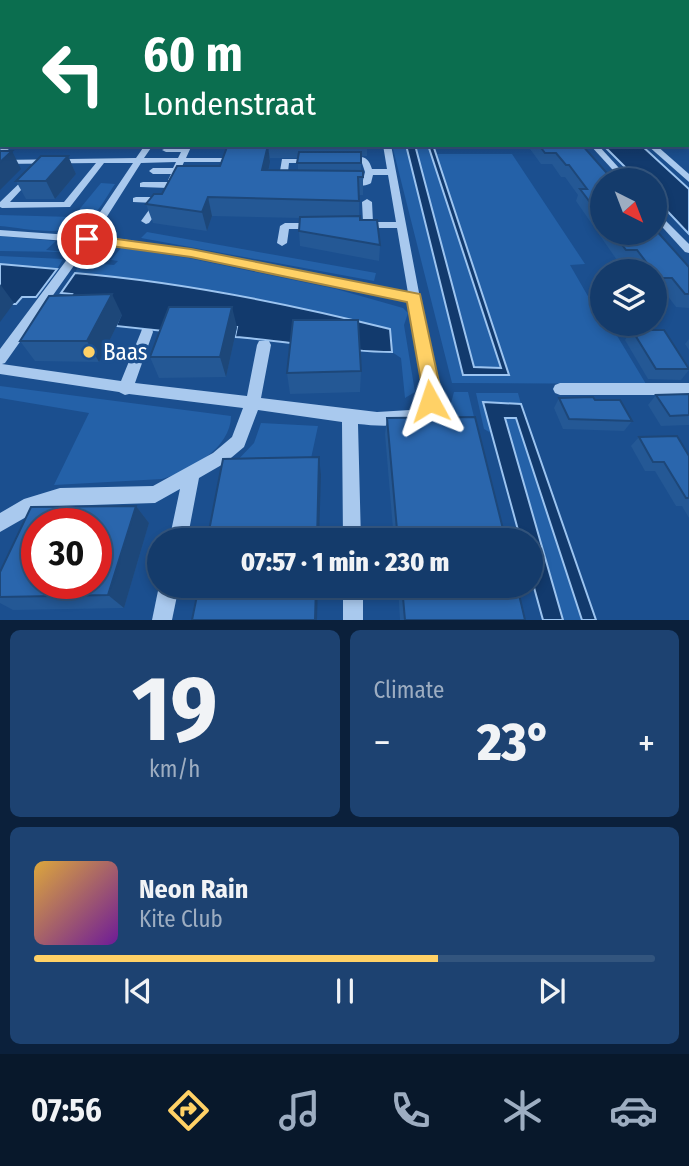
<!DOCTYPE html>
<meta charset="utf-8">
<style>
:root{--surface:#143b6b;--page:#1d4271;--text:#f1f3f6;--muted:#9dadc1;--line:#33557e;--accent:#ffd166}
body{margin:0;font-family:"Fira Sans Condensed",sans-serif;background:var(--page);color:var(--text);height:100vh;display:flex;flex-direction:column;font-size:26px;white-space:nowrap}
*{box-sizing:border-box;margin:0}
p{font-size:23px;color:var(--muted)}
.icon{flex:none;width:38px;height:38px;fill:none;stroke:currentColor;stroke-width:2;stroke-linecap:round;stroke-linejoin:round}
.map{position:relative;height:620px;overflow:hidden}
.sheet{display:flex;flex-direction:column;gap:10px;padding:10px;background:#0b203b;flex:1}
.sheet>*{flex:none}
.top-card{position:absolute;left:0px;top:0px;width:690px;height:147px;box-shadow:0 4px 10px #0003,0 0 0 2px var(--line);background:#0b6e4f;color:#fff;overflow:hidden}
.needle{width:46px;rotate:138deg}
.buttons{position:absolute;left:590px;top:168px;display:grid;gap:14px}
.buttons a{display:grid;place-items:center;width:77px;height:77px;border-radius:50%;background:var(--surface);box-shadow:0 4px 10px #0003,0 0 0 2px var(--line);font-size:35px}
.speed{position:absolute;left:21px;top:508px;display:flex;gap:14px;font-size:35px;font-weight:700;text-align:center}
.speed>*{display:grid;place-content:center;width:91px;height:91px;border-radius:50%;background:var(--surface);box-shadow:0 4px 10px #0003,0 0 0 2px var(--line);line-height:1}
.speed .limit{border:10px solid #d22;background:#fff;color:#111}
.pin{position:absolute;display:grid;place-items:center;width:60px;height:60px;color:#fff;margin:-30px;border:4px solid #fff;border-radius:50%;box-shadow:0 2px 7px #0007}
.me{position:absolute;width:77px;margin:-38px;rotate:355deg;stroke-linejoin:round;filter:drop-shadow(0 0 5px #0008)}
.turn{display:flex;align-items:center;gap:24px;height:147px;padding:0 28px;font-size:32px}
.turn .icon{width:91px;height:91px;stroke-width:2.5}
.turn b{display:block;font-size:49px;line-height:60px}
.big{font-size:52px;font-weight:800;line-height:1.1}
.sheet .card{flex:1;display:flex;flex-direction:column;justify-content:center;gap:10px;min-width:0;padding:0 24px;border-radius:10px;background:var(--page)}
.sheet .dial{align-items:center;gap:0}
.dial b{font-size:91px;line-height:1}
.song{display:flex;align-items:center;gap:21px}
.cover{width:84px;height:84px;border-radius:10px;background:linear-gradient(135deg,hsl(40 70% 55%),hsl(280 70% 35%))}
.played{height:7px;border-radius:4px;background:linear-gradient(90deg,var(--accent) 65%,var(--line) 65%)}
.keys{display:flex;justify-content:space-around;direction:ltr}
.heat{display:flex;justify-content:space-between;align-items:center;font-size:38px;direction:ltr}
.sheet .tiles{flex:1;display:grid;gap:10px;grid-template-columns:1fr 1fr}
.card:last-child{grid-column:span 2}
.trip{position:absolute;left:147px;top:528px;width:396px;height:70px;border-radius:35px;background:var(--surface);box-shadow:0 4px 10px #0003,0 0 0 2px var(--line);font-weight:800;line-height:70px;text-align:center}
.dock{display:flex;height:112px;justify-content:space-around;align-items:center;background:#08182b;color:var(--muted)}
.dock .icon{width:49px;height:49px}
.dock .on{color:var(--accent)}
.dock b{font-size:32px;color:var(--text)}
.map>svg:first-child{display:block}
.green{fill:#2461a8}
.water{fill:#123a6d;stroke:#9cc4f0;stroke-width:2}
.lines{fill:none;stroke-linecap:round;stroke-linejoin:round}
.minor{fill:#a9c9ee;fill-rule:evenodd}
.major{fill:#f0f6ff;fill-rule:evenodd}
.wall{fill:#245895;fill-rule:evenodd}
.shaded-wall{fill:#1d4779}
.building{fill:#2a66ad;stroke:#1d4779;stroke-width:2;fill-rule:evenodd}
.route{fill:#ffd166;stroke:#a68842;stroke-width:2}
.poi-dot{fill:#ffd166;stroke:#1b4f8f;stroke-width:2.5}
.labels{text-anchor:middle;stroke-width:7;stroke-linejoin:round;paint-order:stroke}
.poi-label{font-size:23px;fill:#fff;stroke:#1b4f8f;text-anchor:start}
</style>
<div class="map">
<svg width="689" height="620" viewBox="0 0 689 620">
<rect width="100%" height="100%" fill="#1b4f8f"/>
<g class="green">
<path d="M392,145H406L463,375H509L436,154H512L585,264L570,265L589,298L602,295L599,307L602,324H610L646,384L452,383Z"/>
<path d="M415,145H428L501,368L474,367Z"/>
<path d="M101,183L115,184C107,196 99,211 89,220C67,239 25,228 0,226V215L73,217Z"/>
<path d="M147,232L376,273L374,281L141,238Z"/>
<path d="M0,236L56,241L46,250L64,252L0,251Z"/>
<path d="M121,248L188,258L336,289L403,308L408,313L404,325L415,392L405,398L401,358L392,352L390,329C286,303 181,282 75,273L80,262L114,265L118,261L111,260Z"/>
<path d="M0,256L63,259L57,269L0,264Z"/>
<path d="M0,386L231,416C231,448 190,471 162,479L54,485L89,413L0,398Z"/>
<path d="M454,392H468L504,541L442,422L450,407Z"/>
<path d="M476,393H518L521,404L483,402L491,433L484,429Z"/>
<path d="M516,417L582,620H563L505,418Z"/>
<path d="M261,423L318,426L310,463L233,465L254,443Z"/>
</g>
<g class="water">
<path d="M406,145H415L474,367L501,368L428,145H433L509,375H463Z"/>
<path d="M603,145H641L689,189V234L655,198L654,180H638Z"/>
<path d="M0,264L57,269L36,297H22L16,304H0Z"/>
<path d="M75,273C181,282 286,303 390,329L392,352C340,352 288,341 235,337L237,327H175L173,332L116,326L119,318H58L72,294L61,293Z"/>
<path d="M483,402L521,404L596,620H582L516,418H505L563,620H543L530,573V541H521Z"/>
</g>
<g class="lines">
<g class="minor">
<rect x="688" y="131" width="1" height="4"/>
<path d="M5,145H14L0,156V150Z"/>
<path d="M145,145H153L144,158H178L181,152H166L162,150L166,148H183L184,145H192L186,158H237L241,160L237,162H184L176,180L172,183L168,180L171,174H153L149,171L153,168H173L176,162L141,163L94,237L122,239L191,250L408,293L397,228H363L358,225L363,222L362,202L367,199L372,202L373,222H396L388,175H373L371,183C366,187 350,187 345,183L349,180H363L365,172L362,163H347L343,161L344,159C360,157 367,153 372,169H387L383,145H391L438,393C431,430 387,427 358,424L361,541H343L342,422L258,410L244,447L225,463L199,478L187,541H169L180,489L155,503L60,506L28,516L0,532V513L24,499L60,488L153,486L213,453L232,437L243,408L129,394L125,395L119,392L0,374V349L80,242L0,236V230L84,236L133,163H104L70,207L2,208L0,207V202L29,174L33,177L10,202H64L96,163L0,164V160L136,158ZM90,243C195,251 305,280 409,301L424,387L422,400L410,410L377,412L261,398L271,345L269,341H259L257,345L247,396L135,383L153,332L152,329H142L141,332L121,381L2,364L5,363Z"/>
<path d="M590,145H598L630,180H622Z"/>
<path d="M647,145H656L689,174V182Z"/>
<path d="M282,159H312L316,161L312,163H289L287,181L289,183L282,186L278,183Z"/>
<path d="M143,182H169L173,185L169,188L140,187V183Z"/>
<path d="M136,197H161L166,200L149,223L146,224L141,221L154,203L133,202V198Z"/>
<path d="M654,209L689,244V253L685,252L654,218Z"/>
<path d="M285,223H313L318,226L313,229H289L287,243L282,246L277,243L280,226Z"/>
<path d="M560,383H689V395H560L555,393L553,389L555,385Z"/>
<path d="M159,586H179L172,620H152Z"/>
<rect x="343" y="586" width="20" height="34"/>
</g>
<path class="major" d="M2,80V87L0,88V81Z"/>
</g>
<g class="wall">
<path d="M232,145H367V156H361V171L363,177V195H359V216L360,220L380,245L379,261L300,246L299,231L300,218L212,216L207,231L153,223L146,204L162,194L220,166L232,147ZM270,158H298V170H269L270,162Z"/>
<path d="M505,145H582L602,180V233H654L689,267V308L676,307L664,291H654V271H636L630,263H619L576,201L578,195L565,177H561L552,164H541L530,149H507Z"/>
<path d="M68,156L76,174L55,199H26L16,181Z"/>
<path d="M122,315L99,362L35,361L20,341Z"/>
<path d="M237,327L226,377L159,378L150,357Z"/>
<path d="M632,330L689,368V370L681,380L648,379L625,340Z"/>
<path d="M689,339V350L685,344Z"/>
<path d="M361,371L360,392L290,394L287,373Z"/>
<path d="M689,394V425L661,426L648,405L656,395Z"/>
<path d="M559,398L595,400L632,421L624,431L563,429L554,408Z"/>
<path d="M387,418L506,541H394L385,434Z"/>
<path d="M639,437L689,456V518L682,506H676L655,471H645L631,446Z"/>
<path d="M136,506L149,523L124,608L13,610L0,603V572Z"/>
<path d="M398,586H517L525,620H400Z"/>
</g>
<g class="shaded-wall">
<path d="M2,114V141L0,142V115Z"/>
<path d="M268,145L270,162L265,188L262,170Z"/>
<path d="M12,151L21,169L0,190V162Z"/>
<path d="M68,156L76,174L55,199L46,181Z"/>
<path d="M208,197L212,216L207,231L202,212Z"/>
<path d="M0,284L14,303L0,322Z"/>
<path d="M112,294L122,315L99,362L87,341Z"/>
<path d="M232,307L237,327L226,377L220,357Z"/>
<path d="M319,457L321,475L319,541H317Z"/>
<path d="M136,506L149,523L124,608L108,595Z"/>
<path d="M316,586H318L317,620H315Z"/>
</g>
<g class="building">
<path d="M2,97V114L0,115V98Z"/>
<path d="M268,145L262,170L363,171V177H358L359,201L208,197L202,212L146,204L154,194H162L177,166H220L227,147Z"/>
<path d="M539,145H582L613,180H602V218L580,189H587L569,165H566L556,153H545Z"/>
<path d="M0,151H12L0,162Z"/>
<path d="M299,152H361V163H297Z"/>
<path d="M41,156H68L46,181H16Z"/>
<path d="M360,216V220H377L380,245L299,231L300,217Z"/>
<path d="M654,228L689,267V294H685L672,278H659L654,271H653L637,250H626L613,233H654Z"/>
<path d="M112,294L87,341H20L49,296Z"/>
<path d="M169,307H232L220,357H150Z"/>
<path d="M293,320H358L361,371L287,373Z"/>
<path d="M632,330H664L689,369H656Z"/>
<path d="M689,394V415L670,416L656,395Z"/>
<path d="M593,397L595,400H620L632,421L569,419L559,398Z"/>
<path d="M475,417L506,541H398L387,418Z"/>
<path d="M677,436L689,456V498H686L664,462H653L639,437Z"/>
<path d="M319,457L317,541H207L223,459Z"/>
<path d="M136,506L108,595L0,597V572L31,507ZM37,523H96V583H37Z"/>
<path d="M199,586H316L315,620H192Z"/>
<path d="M402,586H517L525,620H405Z"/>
</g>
<linearGradient id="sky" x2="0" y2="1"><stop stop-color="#0f2b4f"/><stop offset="0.43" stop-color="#39639b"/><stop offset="1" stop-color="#39639b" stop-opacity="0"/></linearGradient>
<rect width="689" height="153" fill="url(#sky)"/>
<path class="route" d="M87,235L191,249L420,294L440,387L437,407H423L422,387L407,302L191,257L82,242L80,239Z"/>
<circle class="poi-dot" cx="89" cy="352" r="7"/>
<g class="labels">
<g class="poi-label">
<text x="103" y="360">Baas</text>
</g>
</g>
</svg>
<div class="buttons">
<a><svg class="needle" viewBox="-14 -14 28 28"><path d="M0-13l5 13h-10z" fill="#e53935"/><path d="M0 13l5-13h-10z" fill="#9dadc1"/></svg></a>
<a><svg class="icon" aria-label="layers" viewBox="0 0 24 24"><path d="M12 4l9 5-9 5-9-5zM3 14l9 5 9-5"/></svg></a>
</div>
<div class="speed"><div class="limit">30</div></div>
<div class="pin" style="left:87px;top:239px;background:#d93025"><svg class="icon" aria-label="arrive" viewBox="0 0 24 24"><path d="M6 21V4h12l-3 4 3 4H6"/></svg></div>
<svg class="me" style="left:430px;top:401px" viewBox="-20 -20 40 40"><path d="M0-17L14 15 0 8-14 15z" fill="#ffd166" stroke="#fff" stroke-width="4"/></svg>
<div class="trip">07:57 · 1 min · 230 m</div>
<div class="top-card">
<div class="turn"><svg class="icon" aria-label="left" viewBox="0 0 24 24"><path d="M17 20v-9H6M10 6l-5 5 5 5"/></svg><div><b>60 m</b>Londenstraat</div></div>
</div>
</div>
<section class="sheet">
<div class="tiles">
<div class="card dial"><b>19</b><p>km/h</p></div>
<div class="card"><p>Climate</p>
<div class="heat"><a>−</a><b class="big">23°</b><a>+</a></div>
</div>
<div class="card">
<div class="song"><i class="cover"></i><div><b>Neon Rain</b><p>Kite Club</p></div></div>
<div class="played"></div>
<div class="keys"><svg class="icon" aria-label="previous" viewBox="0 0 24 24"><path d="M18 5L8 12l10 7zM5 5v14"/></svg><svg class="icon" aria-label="pause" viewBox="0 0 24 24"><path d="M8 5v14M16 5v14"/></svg><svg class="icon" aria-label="next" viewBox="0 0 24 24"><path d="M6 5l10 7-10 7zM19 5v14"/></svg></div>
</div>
</div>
</section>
<nav class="dock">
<b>07:56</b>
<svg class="icon on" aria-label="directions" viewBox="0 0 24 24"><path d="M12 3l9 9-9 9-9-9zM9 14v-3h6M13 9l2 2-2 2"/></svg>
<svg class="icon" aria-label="music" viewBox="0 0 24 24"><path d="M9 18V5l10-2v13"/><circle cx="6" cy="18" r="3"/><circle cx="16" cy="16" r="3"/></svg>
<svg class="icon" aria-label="phone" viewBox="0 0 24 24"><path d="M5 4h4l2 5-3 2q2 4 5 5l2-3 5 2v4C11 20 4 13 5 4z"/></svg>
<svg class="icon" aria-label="climate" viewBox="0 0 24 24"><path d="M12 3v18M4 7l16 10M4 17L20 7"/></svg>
<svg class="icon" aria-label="car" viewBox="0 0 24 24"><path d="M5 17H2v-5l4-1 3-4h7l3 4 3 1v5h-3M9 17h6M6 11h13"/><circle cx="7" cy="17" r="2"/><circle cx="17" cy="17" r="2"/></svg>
</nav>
